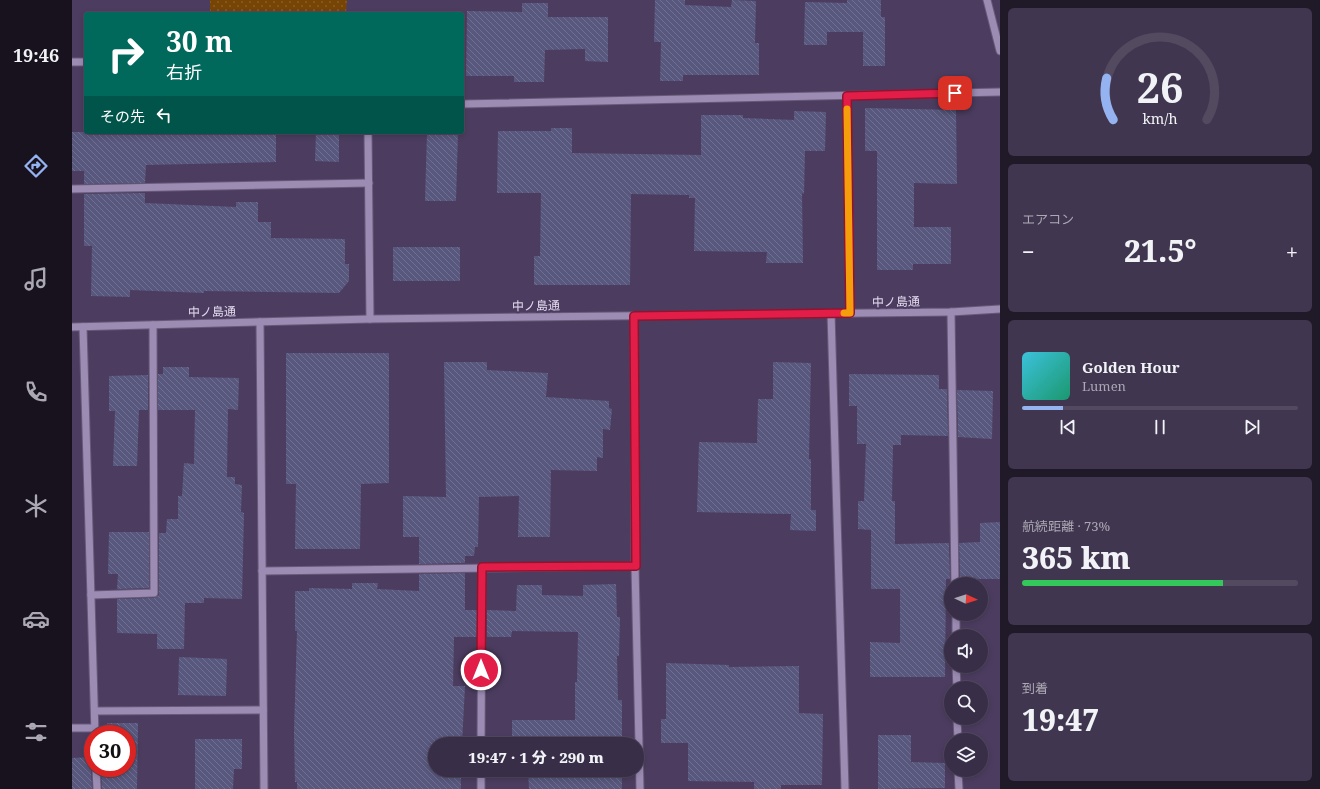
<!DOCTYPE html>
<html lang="ja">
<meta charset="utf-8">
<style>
:root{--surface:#392e48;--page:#40364f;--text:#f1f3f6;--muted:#aba8b4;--line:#534a60;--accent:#95b2f1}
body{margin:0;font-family:"Noto Serif","Noto Sans JP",serif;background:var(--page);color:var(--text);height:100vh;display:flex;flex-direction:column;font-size:15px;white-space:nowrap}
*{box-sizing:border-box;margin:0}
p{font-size:13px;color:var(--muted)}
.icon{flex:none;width:22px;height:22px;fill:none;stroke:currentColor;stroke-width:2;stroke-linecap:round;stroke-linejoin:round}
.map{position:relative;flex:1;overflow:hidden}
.details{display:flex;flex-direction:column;gap:8px;padding:8px;background:#1f1928;width:320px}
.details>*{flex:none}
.top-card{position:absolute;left:12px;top:12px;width:380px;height:122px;border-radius:4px;box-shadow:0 2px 6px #0003,0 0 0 1px var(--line);background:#00695c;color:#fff;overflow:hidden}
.needle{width:26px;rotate:94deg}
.controls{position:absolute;left:872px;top:577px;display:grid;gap:8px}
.controls a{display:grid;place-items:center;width:44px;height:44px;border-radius:50%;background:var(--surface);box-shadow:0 2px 6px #0003,0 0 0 1px var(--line);font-size:20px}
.speed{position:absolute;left:12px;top:725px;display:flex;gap:8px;font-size:20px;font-weight:700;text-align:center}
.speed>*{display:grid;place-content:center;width:52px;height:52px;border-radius:50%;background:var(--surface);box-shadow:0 2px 6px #0003,0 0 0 1px var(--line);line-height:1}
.speed .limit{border:6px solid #d22;background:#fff;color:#111}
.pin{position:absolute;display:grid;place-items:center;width:34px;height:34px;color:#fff;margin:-17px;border-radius:8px;box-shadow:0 2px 6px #0006}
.me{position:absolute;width:44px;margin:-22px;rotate:0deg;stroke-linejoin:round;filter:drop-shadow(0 0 3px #0008)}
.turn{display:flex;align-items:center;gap:14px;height:84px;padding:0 16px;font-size:18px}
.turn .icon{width:52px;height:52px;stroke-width:2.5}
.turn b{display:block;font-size:28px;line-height:34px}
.then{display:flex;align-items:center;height:38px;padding:0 16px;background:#0003;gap:8px;font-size:15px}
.big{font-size:30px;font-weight:800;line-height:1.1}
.details .widget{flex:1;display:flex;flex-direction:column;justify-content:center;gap:6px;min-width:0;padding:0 14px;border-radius:6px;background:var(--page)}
.details .dial{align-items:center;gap:0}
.dial svg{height:104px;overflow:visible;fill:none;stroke:var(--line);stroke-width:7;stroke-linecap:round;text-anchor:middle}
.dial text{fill:var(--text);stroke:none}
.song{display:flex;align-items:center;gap:12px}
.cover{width:48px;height:48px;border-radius:6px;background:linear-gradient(135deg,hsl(190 70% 55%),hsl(160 70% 35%))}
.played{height:4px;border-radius:2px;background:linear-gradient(90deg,var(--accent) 15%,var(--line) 15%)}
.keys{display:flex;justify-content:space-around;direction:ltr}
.heat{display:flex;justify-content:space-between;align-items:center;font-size:22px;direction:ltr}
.charge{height:6px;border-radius:3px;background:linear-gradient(90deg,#34c759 73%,var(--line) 0)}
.trip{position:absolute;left:356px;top:737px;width:216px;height:40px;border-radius:20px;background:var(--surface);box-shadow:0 2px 6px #0003,0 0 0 1px var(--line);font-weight:800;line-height:40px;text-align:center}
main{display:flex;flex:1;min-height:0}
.menu{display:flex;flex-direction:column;width:72px;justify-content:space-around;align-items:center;background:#17121d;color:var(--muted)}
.menu .icon{width:28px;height:28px}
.menu .selected{color:var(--accent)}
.menu b{font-size:18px;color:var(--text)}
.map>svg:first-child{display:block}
.park{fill:url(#park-dots)}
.building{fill:url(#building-back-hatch)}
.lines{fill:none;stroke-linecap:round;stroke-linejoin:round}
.minor-casing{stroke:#675a77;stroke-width:9}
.minor{stroke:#9c8cb4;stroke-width:7}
.route-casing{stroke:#92132f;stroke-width:10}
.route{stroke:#e11d48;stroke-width:7}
.slow{stroke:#f59e0b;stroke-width:7}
.labels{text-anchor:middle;stroke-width:4;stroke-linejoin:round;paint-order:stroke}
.street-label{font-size:12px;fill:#e2d9ef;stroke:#4c3d60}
</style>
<main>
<nav class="menu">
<b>19:46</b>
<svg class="icon selected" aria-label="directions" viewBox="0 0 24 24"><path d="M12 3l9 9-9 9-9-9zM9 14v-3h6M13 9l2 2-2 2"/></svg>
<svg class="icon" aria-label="music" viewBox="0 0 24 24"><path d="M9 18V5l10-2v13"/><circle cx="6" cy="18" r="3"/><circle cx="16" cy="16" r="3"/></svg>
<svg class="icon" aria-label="phone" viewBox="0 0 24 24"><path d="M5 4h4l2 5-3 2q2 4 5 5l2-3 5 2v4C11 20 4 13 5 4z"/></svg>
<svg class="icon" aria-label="climate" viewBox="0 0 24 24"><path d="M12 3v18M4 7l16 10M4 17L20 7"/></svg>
<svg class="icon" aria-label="car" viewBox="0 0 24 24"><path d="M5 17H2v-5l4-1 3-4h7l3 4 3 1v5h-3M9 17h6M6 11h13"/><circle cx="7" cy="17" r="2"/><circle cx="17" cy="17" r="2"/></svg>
<svg class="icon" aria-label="filters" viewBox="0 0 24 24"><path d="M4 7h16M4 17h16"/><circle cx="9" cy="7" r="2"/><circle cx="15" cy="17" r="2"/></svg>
</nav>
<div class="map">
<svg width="928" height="789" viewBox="0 0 928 789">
<defs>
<pattern id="park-dots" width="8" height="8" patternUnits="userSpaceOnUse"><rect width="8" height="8" fill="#764405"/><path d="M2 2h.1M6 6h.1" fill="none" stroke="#895e2a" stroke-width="1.8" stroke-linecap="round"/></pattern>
<pattern id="building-back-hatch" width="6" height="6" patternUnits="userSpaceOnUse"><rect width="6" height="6" fill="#58587e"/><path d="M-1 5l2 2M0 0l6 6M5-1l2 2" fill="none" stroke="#706f91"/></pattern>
</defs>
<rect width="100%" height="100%" fill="#4c3d60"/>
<path class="park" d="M138,0H275L274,14H138Z"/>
<g class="building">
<path d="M583,0H613V5L659,7L660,0L684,1L683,43H687V75H611V81H588L589,42H582Z"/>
<path d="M775,0H809V17H813V66H791V32H755V45H732L733,2L775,3Z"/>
<path d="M450,3H476V17H536V62L513,61V49L473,50L472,82H442V76H394L395,11L450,12Z"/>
<path d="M793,108L884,110L885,184L842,183V227H879V264H841V270H805V151H793Z"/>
<path d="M722,111L754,112L753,151H733L732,194L730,193L731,263H694L695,252L622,251L623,198H617V195L559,194L558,285H462V256H468L469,193H425L426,131H479V128H500V153L629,155V115H671V118L722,120Z"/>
<path d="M0,132H204V162L74,165L73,183L12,184V171H0Z"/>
<path d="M244,132H267V162L243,161Z"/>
<path d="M355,132H386L384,201H353Z"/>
<path d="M73,193V203L164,207V202H186V222H199V238L273,239V264H277V281L267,293L132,291V293L58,290V297L19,296L20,246H12V194Z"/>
<rect x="321" y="247" width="67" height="34"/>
<path d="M214,353H317V483L289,484L288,549H223L224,484H214Z"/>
<path d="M372,362H415V370L476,373L474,397L537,401V408L540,409L538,430L531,429V458L525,457V471L479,470L478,537H446L447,496L407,497L406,547H403L402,556H393V563L347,564V537H331V496L374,497Z"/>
<path d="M701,362L739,363L737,459H739V510H744V531L718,530L719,514L625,512L627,442L685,443L686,399H701Z"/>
<path d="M91,367H117V377L167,378L166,410L156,409L155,477H163V484L170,485L169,512L172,513L170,599L132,598V603H113L112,649H85V634L45,633V599L82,598L87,595V533H94L95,519H106V496H110L112,463L122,464L123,410H86V374H91Z"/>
<path d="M777,374L867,375V389H875L876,436L829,435V445H821L820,501H823V544L877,543L878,579H874L873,677H798V642L828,643V589H799V530L786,529V501H792L794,444H785V406H777Z"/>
<path d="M76,375V410H67L65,466H41L43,411H37V376Z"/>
<path d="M885,390L921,391L920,439L886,437Z"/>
<path d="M928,522V579H888L887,543L908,542V523Z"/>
<path d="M37,532H77V588L45,589L46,574H36Z"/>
<path d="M393,573V610H405V637H382L381,686H393L390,744H363V770H389V789H225V782H223L222,732L225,631H223V591H237V588L280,589V583H306L305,589L347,591V574Z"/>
<path d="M544,584L545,617H548L547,656H545L546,700H550V744H440V720H503V682H505L506,632L440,631L439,637H415V610L444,611L445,585H470V595L511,596V585Z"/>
<path d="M107,657L155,659L154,696L106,695Z"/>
<path d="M594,663L657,665V667L727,666V713L751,714L750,785H709V789H682V782L616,781V743H589V719H594Z"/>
<path d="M35,723H66L65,789H30L29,768H55V734H35Z"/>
<path d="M806,735H839V762L873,763V788L806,789Z"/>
<path d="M123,739H170V769H162L161,789H123Z"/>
<path d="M21,757L19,768L20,789H0V758Z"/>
<path d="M456,770H550V789H457Z"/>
</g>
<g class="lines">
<defs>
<g id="minor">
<path d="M915,0L928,51"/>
<path d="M0,62H14"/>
<path d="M775,96L778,313"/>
<path d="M390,104L928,92"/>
<path d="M296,132L298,319"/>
<path d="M0,189L297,183"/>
<path d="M879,312L883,584"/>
<path d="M759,313L773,789"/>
<path d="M562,316L563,566L568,789"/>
<path d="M188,322L192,789"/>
<path d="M0,327L298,319L879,312L928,309"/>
<path d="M11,327L23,734"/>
<path d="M190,571L563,566"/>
<path d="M19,595L82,593L81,325"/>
<path d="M884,614V636"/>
<path d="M884,666L885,688"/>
<path d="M23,711L191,710"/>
<path d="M885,718L886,740"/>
<path d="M0,728H23"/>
<path d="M409,744L410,567"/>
<path d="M24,768L25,789"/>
<path d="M886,770L887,789"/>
<path d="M409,789V770"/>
</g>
</defs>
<use href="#minor" class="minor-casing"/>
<use href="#minor" class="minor"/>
</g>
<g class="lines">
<defs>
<path id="route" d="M409,670L410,567L564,566L562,316L778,313L775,96L883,93"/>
</defs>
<use href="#route" class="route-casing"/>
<use href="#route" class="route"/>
<path class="slow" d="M772,313H778L775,109"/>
</g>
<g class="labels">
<g class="street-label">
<text transform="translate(824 302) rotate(-1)" y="4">中ノ島通</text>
<text transform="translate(464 306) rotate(-1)" y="4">中ノ島通</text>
<text transform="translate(140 312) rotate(-1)" y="4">中ノ島通</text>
</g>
</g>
</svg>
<div class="controls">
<a><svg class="needle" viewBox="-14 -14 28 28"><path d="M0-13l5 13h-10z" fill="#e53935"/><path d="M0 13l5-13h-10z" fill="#aba8b4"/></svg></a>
<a><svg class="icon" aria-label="sound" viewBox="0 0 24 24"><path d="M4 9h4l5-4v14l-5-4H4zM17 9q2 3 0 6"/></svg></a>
<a><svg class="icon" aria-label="search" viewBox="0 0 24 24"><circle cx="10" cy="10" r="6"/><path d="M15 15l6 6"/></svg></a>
<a><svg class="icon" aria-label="layers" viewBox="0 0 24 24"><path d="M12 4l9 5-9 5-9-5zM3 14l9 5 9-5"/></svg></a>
</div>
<div class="speed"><div class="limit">30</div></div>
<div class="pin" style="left:883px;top:93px;background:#d93025"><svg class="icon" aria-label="arrive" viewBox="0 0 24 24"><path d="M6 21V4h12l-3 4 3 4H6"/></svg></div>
<svg class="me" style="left:409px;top:670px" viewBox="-20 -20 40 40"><circle r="17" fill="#e11d48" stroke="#fff" stroke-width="3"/><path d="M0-11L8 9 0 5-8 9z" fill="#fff"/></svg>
<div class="trip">19:47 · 1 分 · 290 m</div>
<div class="top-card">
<div class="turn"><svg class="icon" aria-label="right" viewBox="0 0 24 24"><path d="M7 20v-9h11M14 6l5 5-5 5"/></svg><div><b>30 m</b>右折</div></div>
<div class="then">その先<svg class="icon" aria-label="left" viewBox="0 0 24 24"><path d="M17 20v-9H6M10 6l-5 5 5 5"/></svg></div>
</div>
</div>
<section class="details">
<div class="widget dial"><svg viewBox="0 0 100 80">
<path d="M14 69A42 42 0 1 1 86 69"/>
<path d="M14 69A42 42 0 0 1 9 37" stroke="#95b2f1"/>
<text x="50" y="56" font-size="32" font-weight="700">26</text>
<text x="50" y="72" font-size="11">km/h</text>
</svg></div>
<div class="widget"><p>エアコン</p>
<div class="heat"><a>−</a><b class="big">21.5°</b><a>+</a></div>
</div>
<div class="widget">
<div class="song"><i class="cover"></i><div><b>Golden Hour</b><p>Lumen</p></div></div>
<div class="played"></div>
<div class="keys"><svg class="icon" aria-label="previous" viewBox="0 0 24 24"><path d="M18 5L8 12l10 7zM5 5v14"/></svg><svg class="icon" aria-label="pause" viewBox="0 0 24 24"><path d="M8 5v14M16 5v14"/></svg><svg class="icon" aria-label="next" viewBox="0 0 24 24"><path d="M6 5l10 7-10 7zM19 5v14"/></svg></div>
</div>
<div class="widget"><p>航続距離 · 73%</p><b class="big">365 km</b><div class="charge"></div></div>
<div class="widget"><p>到着</p><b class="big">19:47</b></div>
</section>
</main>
